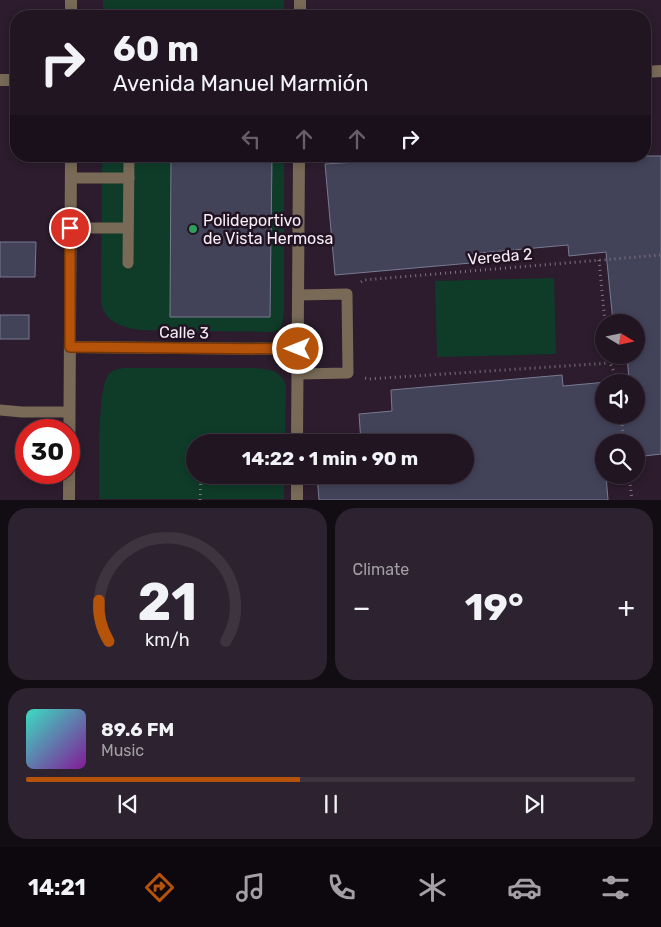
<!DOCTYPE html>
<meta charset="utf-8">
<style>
:root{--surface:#211522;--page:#2d222f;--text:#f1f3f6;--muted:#a29fa5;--line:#3e3440;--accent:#b45309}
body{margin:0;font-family:Rubik,sans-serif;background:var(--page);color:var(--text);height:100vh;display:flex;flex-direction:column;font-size:19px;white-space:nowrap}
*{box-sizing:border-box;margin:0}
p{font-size:16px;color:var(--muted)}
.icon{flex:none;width:28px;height:28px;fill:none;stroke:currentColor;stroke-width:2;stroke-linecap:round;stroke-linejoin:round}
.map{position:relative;height:500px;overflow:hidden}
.panel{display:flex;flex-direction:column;gap:8px;padding:8px;background:#120c13;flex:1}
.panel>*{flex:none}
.banner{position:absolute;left:10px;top:10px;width:641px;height:152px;border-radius:20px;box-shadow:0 2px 8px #0003,0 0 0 1px var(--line);background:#211522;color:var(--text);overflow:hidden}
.needle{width:32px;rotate:100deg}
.tools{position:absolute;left:595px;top:314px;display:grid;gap:10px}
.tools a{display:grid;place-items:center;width:50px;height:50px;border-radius:50%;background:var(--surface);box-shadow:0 2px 8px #0003,0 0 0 1px var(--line);font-size:25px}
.speed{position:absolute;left:15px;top:419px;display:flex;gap:10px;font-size:25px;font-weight:700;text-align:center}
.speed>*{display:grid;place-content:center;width:65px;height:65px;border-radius:50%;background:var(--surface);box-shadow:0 2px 8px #0003,0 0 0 1px var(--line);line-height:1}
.speed .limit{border:8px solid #d22;background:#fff;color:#111}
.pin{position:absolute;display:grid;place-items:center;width:42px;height:42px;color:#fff;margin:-21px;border:2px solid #fff;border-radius:50%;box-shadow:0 1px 5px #0007}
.me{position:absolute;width:55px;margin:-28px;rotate:270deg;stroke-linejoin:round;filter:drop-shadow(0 0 4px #0008)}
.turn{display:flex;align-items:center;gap:18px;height:105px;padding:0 20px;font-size:22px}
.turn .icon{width:65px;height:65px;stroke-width:2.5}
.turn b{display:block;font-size:35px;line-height:42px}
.lanes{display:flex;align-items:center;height:48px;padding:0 20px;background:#0003;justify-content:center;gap:25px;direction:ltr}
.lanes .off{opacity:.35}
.big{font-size:38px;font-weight:700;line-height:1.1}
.panel .tile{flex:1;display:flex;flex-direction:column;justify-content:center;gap:8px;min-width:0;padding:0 18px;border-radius:20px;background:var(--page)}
.panel .dial{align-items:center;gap:0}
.dial svg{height:130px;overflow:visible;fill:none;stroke:var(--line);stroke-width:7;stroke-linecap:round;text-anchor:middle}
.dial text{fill:var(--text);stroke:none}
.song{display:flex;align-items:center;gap:15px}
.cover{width:60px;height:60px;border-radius:8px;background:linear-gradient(135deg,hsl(170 70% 55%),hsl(290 70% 35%))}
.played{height:5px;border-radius:2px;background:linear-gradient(90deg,var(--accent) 45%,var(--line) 45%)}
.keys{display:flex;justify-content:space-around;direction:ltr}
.heat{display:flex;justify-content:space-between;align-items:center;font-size:28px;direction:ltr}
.panel .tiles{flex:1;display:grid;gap:8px;grid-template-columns:1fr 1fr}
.tile:last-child{grid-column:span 2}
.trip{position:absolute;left:186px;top:434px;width:288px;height:50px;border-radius:25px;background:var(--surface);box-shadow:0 2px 8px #0003,0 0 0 1px var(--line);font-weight:700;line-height:50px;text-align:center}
.menu{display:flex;height:80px;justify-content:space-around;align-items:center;background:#0d080e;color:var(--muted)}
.menu .icon{width:35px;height:35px}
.menu .current{color:var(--accent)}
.menu b{font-size:22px;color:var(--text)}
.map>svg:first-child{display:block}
.green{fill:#0f3b29}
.building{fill:#424259;stroke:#797a93;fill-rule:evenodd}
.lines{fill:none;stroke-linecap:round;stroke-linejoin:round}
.path{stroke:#817381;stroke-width:3;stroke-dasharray:1 4;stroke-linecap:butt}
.lane{stroke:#786a57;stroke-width:11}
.street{stroke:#786a57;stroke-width:12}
.route-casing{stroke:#753606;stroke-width:12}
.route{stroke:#b45309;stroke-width:9}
.leisure-dot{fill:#2e9e5b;stroke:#221323;stroke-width:2}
.labels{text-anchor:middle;stroke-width:5;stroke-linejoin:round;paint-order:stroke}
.poi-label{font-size:16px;fill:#f7ecf7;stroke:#221323;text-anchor:start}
.street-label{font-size:16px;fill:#f7ecf7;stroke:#221323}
</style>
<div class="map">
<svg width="661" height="500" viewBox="0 0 661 500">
<rect width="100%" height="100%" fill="#2c1c2d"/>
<g class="green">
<rect x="103" y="0" width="181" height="16"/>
<path d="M102,156H284V312C283,321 283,330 273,332L141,330C123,328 104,322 101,302Z"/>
<path d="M554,278L556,354L437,357L435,281Z"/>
<path d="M131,368H254C269,369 282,370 286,387L285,442H195V475H284V499H99C100,477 96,388 109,374C115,368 123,368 131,368Z"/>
</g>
<g class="building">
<path d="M171,156H272L270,317H170Z"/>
<path d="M356,156H661V454L636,457V442H604V475H606L608,500H319L317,475H465V442H361L359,414L392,411L391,390L562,375L563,386L629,380L627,355H636V322H613L606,252L569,256L568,245L501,251L470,254L471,263L335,275L325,164L357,162ZM604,382H636V415H604Z"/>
<path d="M0,242H36L35,277H0Z"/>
<rect x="0" y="315" width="29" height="24"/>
</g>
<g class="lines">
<g class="path">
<path d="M599,260L605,322"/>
<path d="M361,282L364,280L661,255"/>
<path d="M608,355C609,365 616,372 617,382"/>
<path d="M365,378L369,379L609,363"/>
<path d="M621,415L624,442"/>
<path d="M202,442V441"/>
<path d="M629,475L632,500"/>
<path d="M200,500L201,475"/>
</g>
<g class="lane">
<path d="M71,178H129"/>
<path d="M70,228H128"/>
<path d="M128,263L129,156"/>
<path d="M298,374L348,373L347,294L298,295"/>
<path d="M0,410L22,412H69"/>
</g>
<g class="street">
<path d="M71,16V0"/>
<path d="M300,16V0"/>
<path d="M645,72L661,71"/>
<path d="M0,80H16"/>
<path d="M70,347L298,349"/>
<path d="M297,442L299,156"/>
<path d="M69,500L71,156"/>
<path d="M297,500V475"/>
</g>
</g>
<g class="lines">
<defs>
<path id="route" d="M70,228V347L298,349"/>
</defs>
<use href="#route" class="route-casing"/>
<use href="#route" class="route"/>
</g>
<circle class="leisure-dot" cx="193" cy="229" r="5"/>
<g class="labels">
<g class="poi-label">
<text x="203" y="226">Polideportivo<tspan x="203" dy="18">de Vista Hermosa</tspan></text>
</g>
<g class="street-label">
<text transform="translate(500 256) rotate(-5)" y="6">Vereda 2</text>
<text transform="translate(184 332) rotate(1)" y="6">Calle 3</text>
</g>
</g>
</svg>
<div class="tools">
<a><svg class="needle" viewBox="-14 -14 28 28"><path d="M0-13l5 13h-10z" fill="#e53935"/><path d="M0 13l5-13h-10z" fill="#a29fa5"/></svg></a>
<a><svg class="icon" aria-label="sound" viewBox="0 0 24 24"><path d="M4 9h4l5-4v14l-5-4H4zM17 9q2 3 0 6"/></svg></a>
<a><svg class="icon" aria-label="search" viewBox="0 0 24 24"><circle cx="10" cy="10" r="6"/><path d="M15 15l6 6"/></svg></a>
</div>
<div class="speed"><div class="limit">30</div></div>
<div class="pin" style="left:70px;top:228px;background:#d93025"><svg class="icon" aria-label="arrive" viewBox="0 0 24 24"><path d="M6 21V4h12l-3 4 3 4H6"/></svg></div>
<svg class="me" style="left:298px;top:349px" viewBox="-20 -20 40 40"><circle r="17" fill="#b45309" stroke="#fff" stroke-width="3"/><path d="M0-11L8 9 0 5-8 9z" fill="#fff"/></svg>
<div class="trip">14:22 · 1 min · 90 m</div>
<div class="banner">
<div class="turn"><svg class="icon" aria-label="right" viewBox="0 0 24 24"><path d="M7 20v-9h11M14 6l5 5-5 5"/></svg><div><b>60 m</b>Avenida Manuel Marmión</div></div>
<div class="lanes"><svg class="icon off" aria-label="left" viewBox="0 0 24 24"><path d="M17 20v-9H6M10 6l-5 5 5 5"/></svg><svg class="icon off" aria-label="ahead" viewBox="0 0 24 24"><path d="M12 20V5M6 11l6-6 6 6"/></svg><svg class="icon off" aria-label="ahead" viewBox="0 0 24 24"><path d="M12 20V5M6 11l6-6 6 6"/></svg><svg class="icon" aria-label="right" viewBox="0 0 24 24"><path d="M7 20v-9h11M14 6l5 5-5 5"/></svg></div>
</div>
</div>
<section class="panel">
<div class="tiles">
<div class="tile dial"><svg viewBox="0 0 100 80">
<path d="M14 69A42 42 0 1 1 86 69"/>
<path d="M14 69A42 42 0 0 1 8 44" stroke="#b45309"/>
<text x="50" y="56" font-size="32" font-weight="700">21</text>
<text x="50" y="72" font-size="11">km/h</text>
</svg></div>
<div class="tile"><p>Climate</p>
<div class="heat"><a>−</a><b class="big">19°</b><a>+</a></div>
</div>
<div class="tile">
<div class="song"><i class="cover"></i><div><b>89.6 FM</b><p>Music</p></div></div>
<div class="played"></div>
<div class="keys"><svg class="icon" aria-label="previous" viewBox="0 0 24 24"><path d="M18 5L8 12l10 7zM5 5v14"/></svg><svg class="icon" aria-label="pause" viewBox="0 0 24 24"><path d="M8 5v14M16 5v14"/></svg><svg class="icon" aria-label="next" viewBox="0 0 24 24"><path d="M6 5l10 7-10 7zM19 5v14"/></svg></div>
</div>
</div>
</section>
<nav class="menu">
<b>14:21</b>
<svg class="icon current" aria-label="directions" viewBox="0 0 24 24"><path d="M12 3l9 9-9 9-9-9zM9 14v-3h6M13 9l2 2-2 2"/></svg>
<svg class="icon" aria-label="music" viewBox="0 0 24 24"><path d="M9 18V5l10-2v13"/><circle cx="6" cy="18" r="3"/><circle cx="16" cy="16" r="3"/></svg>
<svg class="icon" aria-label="phone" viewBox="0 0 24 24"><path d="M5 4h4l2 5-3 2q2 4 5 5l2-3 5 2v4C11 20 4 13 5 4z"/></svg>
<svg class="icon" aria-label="climate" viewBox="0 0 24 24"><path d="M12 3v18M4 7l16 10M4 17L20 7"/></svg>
<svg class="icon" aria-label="car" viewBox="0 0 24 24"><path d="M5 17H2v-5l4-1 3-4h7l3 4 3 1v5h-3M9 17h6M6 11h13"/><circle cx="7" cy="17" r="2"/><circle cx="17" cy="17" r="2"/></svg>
<svg class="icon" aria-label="filters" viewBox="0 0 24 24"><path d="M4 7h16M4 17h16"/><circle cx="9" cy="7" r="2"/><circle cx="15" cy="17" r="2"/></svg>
</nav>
